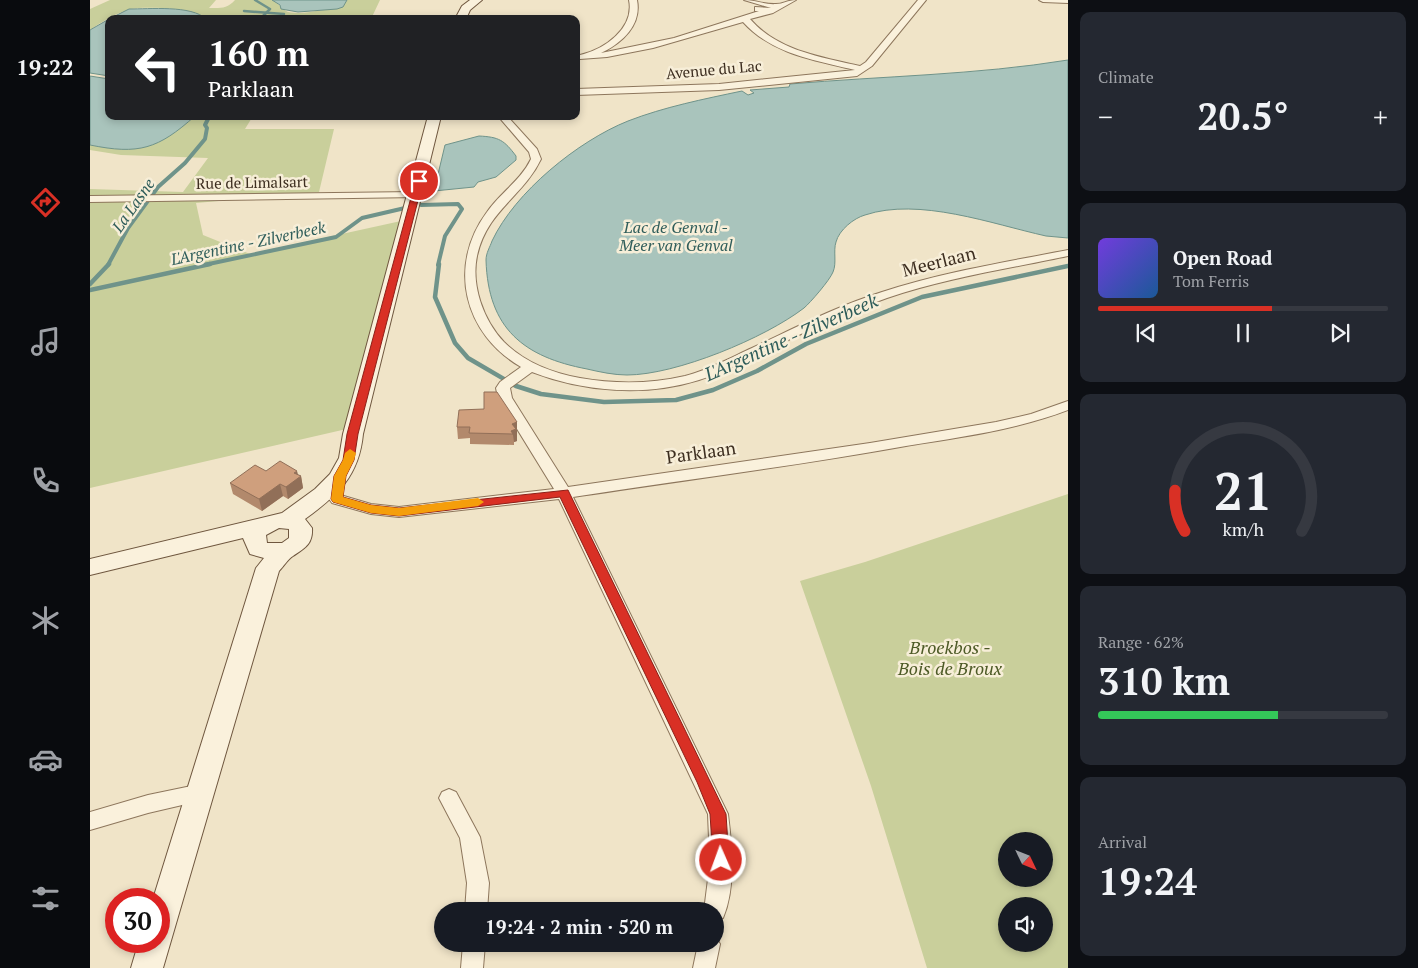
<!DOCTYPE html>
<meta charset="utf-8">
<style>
:root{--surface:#171b24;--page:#242831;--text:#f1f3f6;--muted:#9ea1a6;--line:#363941;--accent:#d93025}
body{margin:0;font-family:"PT Serif",serif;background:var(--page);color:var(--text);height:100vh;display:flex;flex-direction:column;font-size:19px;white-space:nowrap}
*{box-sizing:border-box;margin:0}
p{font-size:16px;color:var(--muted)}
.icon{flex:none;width:28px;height:28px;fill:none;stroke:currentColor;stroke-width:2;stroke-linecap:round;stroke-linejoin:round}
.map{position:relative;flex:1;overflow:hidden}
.sheet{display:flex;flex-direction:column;gap:12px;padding:12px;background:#0d0f14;width:350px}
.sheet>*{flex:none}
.guide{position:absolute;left:15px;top:15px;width:475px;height:105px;border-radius:10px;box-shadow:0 2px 8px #0003;background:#202124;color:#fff;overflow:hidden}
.needle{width:32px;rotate:133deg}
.fabs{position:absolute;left:908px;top:832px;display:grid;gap:10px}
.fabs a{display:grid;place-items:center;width:55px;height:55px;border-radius:50%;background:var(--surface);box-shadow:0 2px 8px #0003;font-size:25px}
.speed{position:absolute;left:15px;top:888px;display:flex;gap:10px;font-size:25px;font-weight:700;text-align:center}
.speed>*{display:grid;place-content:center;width:65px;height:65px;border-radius:50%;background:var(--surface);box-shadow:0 2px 8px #0003;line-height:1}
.speed .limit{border:8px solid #d22;background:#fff;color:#111}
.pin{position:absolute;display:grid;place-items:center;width:42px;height:42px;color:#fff;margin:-21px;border:2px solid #fff;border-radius:50%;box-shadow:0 1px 5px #0007}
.me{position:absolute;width:55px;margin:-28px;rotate:358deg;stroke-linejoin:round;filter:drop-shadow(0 0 4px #0008)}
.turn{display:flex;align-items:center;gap:18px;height:105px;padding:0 20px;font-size:22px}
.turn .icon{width:65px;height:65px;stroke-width:2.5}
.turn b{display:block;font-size:35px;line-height:42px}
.big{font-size:38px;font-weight:600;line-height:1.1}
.sheet .tile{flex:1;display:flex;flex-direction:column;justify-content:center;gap:8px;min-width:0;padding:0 18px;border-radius:10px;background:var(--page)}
.sheet .dial{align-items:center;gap:0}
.dial svg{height:130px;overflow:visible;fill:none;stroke:var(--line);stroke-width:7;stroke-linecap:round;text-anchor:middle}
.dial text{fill:var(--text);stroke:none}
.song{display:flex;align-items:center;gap:15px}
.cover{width:60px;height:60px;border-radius:8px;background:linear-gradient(135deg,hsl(260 70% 55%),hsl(210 70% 35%))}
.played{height:5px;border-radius:2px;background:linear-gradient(90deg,var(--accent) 60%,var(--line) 60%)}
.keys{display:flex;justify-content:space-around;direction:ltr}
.heat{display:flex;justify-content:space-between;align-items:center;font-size:28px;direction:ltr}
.charge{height:8px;border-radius:4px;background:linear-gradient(90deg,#34c759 62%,var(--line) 0)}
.trip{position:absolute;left:344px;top:902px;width:290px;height:50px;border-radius:25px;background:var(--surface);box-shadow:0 2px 8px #0003;font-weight:600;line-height:50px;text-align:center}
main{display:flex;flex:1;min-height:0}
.tabs{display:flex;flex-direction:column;width:90px;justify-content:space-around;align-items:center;background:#090b0e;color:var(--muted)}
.tabs .icon{width:35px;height:35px}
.tabs .active{color:var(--accent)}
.tabs b{font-size:22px;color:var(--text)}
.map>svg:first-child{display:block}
.green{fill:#c9cf9b;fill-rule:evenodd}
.water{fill:#a9c4bc;stroke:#6f938a}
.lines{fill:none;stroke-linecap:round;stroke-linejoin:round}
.stream-far2{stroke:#6f938a;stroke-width:2.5}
.stream-far1{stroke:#6f938a;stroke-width:4}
.stream{stroke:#6f938a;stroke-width:4.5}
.street-casing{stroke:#8d765c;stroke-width:2}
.secondary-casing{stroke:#6f573f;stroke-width:2}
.street{fill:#faf1dc;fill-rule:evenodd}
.secondary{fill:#faf1dc;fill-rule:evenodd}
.wall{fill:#b2896c}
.shaded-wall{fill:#916f58}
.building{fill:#cf9f7d;stroke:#916f58}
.route{fill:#d93025;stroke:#8d1f18}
.slow{fill:#f59e0b}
.labels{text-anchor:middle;stroke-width:5;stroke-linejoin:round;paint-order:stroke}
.far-street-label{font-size:15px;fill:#3d2e20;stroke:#f7eed8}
.far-water-label{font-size:16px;font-style:italic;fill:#2f5d5a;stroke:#f7eed8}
.street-label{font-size:18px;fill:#3d2e20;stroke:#f7eed8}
.park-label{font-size:18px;font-style:italic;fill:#4d5a26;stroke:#f7eed8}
.water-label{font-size:19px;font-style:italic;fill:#2f5d5a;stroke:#f7eed8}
</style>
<main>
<nav class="tabs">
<b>19:22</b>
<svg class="icon active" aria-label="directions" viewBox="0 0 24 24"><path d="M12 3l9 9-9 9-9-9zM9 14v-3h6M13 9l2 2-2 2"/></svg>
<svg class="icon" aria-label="music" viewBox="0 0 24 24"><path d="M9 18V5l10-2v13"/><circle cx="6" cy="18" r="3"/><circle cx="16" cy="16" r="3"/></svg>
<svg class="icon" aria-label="phone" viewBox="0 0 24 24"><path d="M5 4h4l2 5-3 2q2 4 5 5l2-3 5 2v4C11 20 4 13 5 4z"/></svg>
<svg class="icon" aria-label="climate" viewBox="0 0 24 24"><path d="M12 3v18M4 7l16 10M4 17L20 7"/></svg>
<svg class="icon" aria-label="car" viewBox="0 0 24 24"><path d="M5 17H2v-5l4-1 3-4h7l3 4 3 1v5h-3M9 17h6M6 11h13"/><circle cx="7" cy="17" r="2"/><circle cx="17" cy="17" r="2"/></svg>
<svg class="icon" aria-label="filters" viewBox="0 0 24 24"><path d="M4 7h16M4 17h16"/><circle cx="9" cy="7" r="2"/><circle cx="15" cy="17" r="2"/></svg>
</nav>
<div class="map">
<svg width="978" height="968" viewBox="0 0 978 968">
<rect width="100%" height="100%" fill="#f0e4c8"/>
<g class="green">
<path d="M20,0H126L119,8C131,8 137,9 145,0H182C188,3 193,10 198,12C216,16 237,8 254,4L257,0H290L281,19H221L215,16L193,19H116C105,8 57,6 41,9C28,12 11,22 0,30V9Z"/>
<path d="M105,116H163L155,129H244L229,192L106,203L113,235L160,254L311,221L274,425L0,488V189L93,192L118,158L31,155L0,150V145C50,155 67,148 105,116Z"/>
<path d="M978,494V968H837L781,786L710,581L775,562ZM954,841V879H916V841ZM954,906V944H916V906Z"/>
</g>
<g class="water">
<path d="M182,0H257L253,7L247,9L208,12L191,9L190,5Z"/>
<path d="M39,9C59,9 102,5 116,19H19Z"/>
<path d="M19,19V76L0,73V30Z"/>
<path d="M978,60V238L956,236C902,224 829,197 775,215C764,218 749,230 746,242C743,251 747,263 743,272C740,280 720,303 714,308C675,338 586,375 537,375C524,375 510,372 497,369C434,357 398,329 396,260C396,253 400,247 402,241C425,192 488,141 538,121C574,107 614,99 652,91L658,95L664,93L660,90L699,87L700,84C792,76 886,75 978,60Z"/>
<path d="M0,76L19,79V116H105C68,149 49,155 0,145Z"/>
<path d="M389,136C409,137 414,140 426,156V160L406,177L388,182L384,187L344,191L355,145Z"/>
</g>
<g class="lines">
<g class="stream-far2">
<path d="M154,11L194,14L190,19"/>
<path d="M161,19L173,16L180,9L165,0"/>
<path d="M118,118L119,116"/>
</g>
<g class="stream-far1">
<path d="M331,205L368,204L372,209L355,236L348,265"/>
<path d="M18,265L38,228L68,187L95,163L115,139L117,128L115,125L119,117"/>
<path d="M114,265L246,237L272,218L315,208"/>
</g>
<g class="stream">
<path d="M349,264L345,297L365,343L378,358L426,386L451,394L514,402L586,400L623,390L667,371L716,344L832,297L978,266"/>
<path d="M0,284L19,264"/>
<path d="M0,290L120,264"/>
</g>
<defs>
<g id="street">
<path d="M539,0H547C552,25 532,43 511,53L584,38L669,11H665V7L681,8L654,0C665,0 676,5 686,4C693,4 698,0 706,0L683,13L660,19C688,51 731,57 770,66L776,62L828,0H836L782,66L767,76L629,90L486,95V89L629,84L765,70C724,60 682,54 653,22L563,48L517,57L490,59V55C513,50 545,29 539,0Z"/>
<path d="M949,0H978V3L953,2Z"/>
<path d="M408,116H417L447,149L451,159C433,197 397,210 387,256C381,285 393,320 414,342C434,362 462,373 490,378C524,384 561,384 595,376C618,370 640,358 662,348C705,328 747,306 792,292C853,272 916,262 978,250V256C917,269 856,278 797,298C755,313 715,332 675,351C654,361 632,373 609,380C555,397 494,392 442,372L420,388L422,398L478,487L780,443L906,422L941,414L978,401V410C926,430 871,437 816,446C706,466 594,480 483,497L638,814C642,846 646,888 633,918L625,921V911H614L620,863L618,814L469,499L309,517L281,514L242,503L239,499L247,494L281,504L309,507L464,489L408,398L406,388L410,382L431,367C374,334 357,266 397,212C410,193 431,180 441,159L439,152Z"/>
<path d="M325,192L329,193V197L0,202V196Z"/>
<path d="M111,784L118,787L121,793L118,799L58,813L0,830V812L58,795Z"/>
<path d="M359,789L366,792L390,837L399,883L397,911H375L377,883L370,838L349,798L352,792Z"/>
<path d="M625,936L630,944L625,968H603L608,944H625Z"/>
<path d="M373,944H395L393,968H371Z"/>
</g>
<g id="secondary">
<path d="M380,0H392L380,10L376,19H365L372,6Z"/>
<path d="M338,116H351L273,434C269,476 248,495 215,519L222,528C223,544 215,548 203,556C198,559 193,567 189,571L73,968H41L49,941H69V899H63L166,568L174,558L160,554L153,538L0,575V559L192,513L225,489L240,474L249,458L253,434ZM189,528L199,529V538L192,543H177L176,535Z"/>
</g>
</defs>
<use href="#street" class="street-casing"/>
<use href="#secondary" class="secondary-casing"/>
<use href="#street" class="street"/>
<use href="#secondary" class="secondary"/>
</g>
<g class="wall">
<path d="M394,409L427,422V441L424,442V445L380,444V438L368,439L367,427Z"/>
<path d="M176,471L208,475L211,476L213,488L198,499L193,496L172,511L143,494L140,483Z"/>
</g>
<g class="shaded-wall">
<path d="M427,422V441L424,442L423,435L421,431L422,424Z"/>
<path d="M207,471L209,478L211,476L213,488L198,499L196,487L204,473Z"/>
<path d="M190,484L193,496L172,511L169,499Z"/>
</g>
<g class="building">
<path d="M394,392H407L427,422L422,424L426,429L421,431L423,434L379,433L380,427H367L369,410L394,409Z"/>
<path d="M190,461L207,471L204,473L211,476L196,487L190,484L169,499L140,483L165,465L176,471Z"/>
</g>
<path class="route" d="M326,179L333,181L268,434L264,460L256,476L253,497L281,505L309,508L478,490L636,814L639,860L637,865L631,867L626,865L623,860L620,814L607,782L470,497L309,516L281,513L243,502L241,499L244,476L253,460L257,434Z"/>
<path class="slow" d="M260,449L266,453L264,460L256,476L253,497L281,505L309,508L388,498L394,502L388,506L309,516L281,513L243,502L241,499L244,476L253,460L255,453Z"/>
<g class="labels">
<g class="far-street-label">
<text transform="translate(624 70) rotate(-5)" y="5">Avenue du Lac</text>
<text transform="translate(162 183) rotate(-1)" y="5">Rue de Limalsart</text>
</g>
<g class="far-water-label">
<text transform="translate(43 205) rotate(-55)" y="6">La Lasne</text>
<text x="586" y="233">Lac de Genval -<tspan x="586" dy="18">Meer van Genval</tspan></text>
<text transform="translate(158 243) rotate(-12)" y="6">L'Argentine - Zilverbeek</text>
</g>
<g class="street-label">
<text transform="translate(849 262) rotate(-14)" y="6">Meerlaan</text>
<text transform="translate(611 453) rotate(-8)" y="6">Parklaan</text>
</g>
<g class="park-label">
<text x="860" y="654">Broekbos -<tspan x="860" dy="21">Bois de Broux</tspan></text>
</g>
<g class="water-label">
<text transform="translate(701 337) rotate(-24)" y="7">L'Argentine - Zilverbeek</text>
</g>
</g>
</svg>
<div class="fabs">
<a><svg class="needle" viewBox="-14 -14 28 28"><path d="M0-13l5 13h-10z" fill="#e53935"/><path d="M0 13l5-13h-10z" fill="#9ea1a6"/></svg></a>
<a><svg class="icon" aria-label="sound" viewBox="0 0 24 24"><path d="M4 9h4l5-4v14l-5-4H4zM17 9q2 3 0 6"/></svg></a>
</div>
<div class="speed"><div class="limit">30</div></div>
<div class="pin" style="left:329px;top:181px;background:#d93025"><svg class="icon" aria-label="arrive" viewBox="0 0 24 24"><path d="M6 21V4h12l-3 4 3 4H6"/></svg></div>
<svg class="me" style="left:631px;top:860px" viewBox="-20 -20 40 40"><circle r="17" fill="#d93025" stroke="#fff" stroke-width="3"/><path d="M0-11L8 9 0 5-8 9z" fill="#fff"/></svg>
<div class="trip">19:24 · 2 min · 520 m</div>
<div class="guide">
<div class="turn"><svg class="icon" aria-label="left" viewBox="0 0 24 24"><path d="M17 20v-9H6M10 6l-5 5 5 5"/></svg><div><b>160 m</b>Parklaan</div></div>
</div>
</div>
<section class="sheet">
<div class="tile"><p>Climate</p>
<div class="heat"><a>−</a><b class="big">20.5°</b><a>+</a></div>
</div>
<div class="tile">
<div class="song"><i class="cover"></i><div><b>Open Road</b><p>Tom Ferris</p></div></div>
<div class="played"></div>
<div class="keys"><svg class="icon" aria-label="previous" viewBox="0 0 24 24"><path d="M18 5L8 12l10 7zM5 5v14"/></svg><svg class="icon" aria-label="pause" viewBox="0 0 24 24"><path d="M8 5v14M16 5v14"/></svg><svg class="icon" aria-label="next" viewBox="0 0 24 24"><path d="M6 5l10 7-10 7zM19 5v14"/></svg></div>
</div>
<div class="tile dial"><svg viewBox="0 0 100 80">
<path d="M14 69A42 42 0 1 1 86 69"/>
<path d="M14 69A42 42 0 0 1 8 44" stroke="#d93025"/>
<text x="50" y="56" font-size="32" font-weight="700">21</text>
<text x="50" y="72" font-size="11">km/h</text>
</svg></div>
<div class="tile"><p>Range · 62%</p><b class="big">310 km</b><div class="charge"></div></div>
<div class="tile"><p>Arrival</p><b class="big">19:24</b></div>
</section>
</main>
